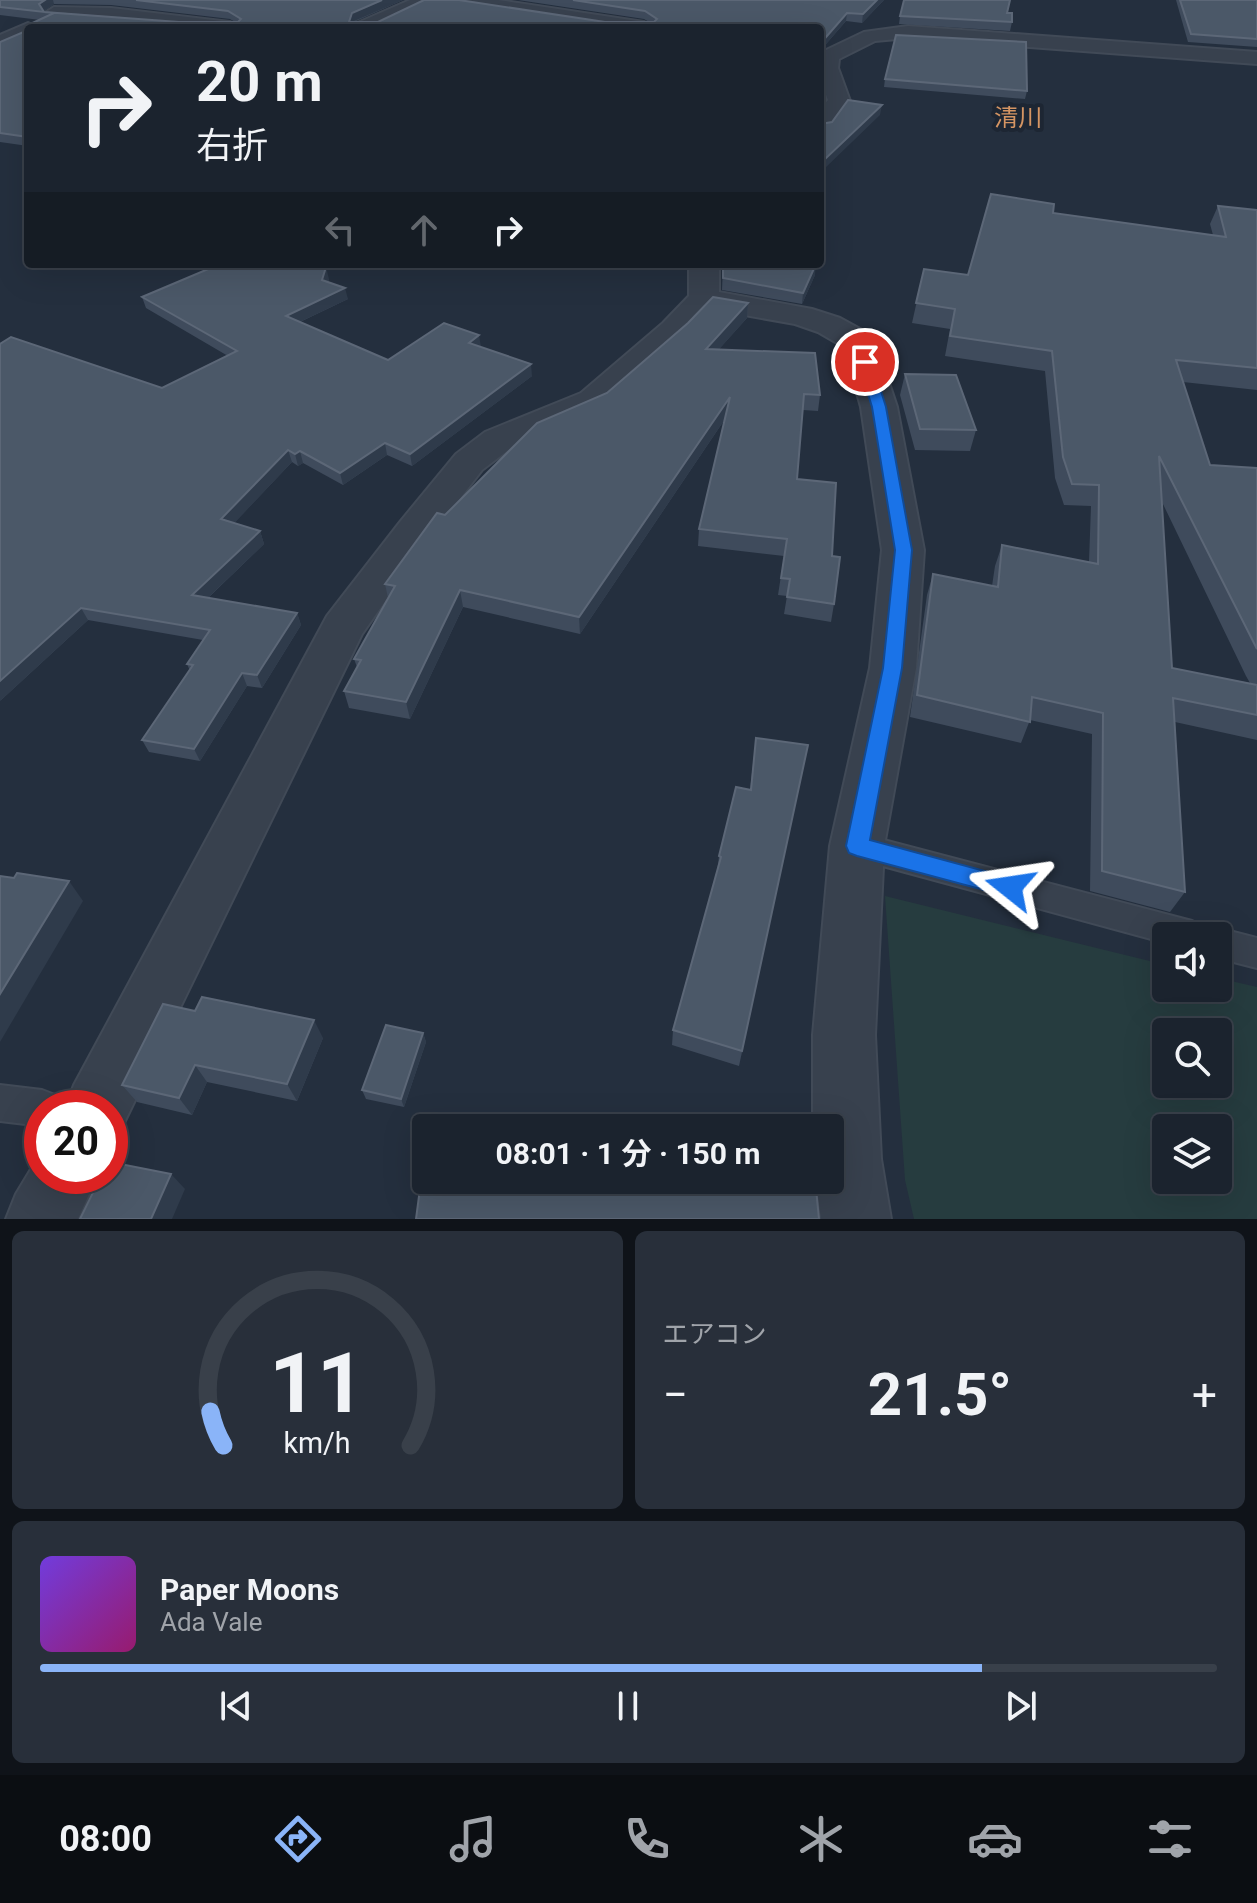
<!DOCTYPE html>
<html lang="ja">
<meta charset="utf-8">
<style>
:root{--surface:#1b232e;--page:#282f3a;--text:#f1f3f6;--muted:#a0a4aa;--line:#39404a;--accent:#8ab4f8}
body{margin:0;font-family:Roboto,"Noto Sans JP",sans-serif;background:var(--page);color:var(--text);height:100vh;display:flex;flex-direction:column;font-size:30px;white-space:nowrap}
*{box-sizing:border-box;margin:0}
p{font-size:26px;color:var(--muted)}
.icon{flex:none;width:44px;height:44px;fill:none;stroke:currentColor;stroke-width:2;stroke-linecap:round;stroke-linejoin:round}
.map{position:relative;height:1219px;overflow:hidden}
.sheet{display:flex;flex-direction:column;gap:12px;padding:12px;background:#0f1319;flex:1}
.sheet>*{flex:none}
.banner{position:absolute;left:24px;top:24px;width:800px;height:244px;border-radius:8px;box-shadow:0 8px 32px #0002,0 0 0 2px var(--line);background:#1b232e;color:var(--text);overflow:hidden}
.controls{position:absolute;left:1152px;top:922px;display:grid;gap:16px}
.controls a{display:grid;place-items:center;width:80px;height:80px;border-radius:8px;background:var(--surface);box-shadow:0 8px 32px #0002,0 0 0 2px var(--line);font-size:40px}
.speed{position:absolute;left:24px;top:1090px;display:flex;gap:16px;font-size:40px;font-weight:700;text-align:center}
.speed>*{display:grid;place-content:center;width:104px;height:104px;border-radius:50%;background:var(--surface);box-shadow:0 8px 32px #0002,0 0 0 2px var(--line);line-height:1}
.speed .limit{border:12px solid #d22;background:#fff;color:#111}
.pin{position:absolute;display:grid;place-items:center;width:68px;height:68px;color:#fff;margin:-34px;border:4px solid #fff;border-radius:50%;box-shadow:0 2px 8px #0007}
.me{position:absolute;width:88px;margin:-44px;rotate:285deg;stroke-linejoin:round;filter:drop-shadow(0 0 6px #0008)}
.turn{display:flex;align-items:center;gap:28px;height:168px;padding:0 40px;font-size:36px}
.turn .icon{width:104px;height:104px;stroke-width:2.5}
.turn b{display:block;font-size:56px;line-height:68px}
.lanes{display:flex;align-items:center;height:76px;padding:0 40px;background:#0003;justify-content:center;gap:40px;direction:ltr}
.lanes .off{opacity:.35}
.big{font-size:60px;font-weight:700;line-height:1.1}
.sheet .widget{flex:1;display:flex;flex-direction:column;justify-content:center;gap:12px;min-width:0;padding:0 28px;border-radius:12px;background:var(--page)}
.sheet .dial{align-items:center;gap:0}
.dial svg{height:208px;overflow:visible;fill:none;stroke:var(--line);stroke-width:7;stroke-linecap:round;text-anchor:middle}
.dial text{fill:var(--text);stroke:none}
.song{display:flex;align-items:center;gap:24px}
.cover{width:96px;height:96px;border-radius:12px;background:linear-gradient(135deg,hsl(260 70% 55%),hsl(320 70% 35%))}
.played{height:8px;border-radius:4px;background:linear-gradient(90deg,var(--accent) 80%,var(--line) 80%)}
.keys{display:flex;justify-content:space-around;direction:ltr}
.heat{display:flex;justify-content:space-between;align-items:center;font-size:44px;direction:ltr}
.sheet .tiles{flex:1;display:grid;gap:12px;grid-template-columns:1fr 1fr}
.widget:last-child{grid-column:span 2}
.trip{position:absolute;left:412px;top:1114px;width:432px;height:80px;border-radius:8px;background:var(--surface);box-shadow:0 8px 32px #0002,0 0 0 2px var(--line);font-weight:700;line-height:80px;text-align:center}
.dock{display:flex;height:128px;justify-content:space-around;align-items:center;background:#0b0e12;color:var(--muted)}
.dock .icon{width:56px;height:56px}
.dock .active{color:var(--accent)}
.dock b{font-size:36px;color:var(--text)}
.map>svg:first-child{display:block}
.green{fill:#263c3f;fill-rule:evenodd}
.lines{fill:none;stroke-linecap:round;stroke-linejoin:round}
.service-casing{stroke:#414a57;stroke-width:4}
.minor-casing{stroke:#414a57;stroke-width:4}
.service{fill:#38414e;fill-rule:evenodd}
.minor{fill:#38414e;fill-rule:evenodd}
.wall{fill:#3f4b5c;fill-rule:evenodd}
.shaded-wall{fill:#2f3b4b}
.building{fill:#4b5868;stroke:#5c6777;stroke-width:2}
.route{fill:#1a73e8;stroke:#114b97;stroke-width:2}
.labels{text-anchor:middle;stroke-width:8;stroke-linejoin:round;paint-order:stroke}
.far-quarter-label{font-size:24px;fill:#d59563;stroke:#1d2633}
</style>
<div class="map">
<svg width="1257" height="1219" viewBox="0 0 1257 1219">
<rect width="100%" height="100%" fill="#242f3e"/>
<path class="green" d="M885,896L1166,965V988H1218V978L1257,987V1219H914L905,1180ZM1166,1032H1218V1084H1166ZM1166,1128H1218V1180H1166Z"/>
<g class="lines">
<defs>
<g id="service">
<path d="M857,833L1192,921L1203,926L1207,933L1218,928L1257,938V968L1218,958V936H1166V943L857,859L847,855L842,846L847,837Z"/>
<path d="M0,1085L42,1090L55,1095L60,1108H42V1126L0,1121Z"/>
</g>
<g id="minor">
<path d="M410,0H435L378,28H352L355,24Z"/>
<path d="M452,0H498L644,22L654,28H606L461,6Z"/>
<path d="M54,7L111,8L230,22L240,28H181L111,20L47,17L45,13Z"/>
<path d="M28,23L37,28H28V37L0,49V35Z"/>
<path d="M908,26L1257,52V64L908,38L875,41L839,59L838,68L850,101L828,130L820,132V110L828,100L820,79L822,52L864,32Z"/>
<path d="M689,264H719V292L812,309L840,318L862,330L882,362L897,407L924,550L916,668L884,846L875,1035L881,1159L891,1219H821L816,1180H830V1128H813V1035L830,846L870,668L882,550L861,407L848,362L837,343L818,332L795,324L711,309L685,337L605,407L511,448L482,470L428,540L362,634L120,1131L110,1135V1108H65L74,1085L327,616L400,522L456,454L485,432L581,393L663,323L689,296Z"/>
<path d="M42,1151V1176H97L78,1219H6L16,1194Z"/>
</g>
</defs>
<use href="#service" class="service-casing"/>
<use href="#minor" class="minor-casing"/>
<use href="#service" class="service"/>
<use href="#minor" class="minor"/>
</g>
<g class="wall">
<path d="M0,0H403L354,22H378L424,0H459L605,22H649L644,19L518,0H884L862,23L846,21L820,51V28H28V146L0,142V42L26,31L28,25L40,20L0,15ZM54,4L111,5L230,19L235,22H179L44,11Z"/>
<path d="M1176,0H1257V47L1188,42Z"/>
<path d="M1007,13L1012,22L1010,31L899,24L900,16Z"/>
<path d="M885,79L1027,91L1025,99L884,87Z"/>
<path d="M1218,206L1257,210V390L1183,382L1210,465L1257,468V740L1175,722L1185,892L1170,912L1090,891L1092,734L1030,720L1021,743L910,717L927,595L933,574L992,586L995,566L1002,545L1089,562L1091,506L1064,505L1055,478L1045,371L945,356L950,329L912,323L924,269L968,275L1053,213L1213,235L1210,224ZM1162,502L1246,676L1250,683L1172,668Z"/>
<path d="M723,264L815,275L802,304L722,290Z"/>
<path d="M329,279L328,282L348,299L300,322L388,360L481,347L532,376L412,466L387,455L343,485L303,463L298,466L292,462L234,523L260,531L264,544L208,598L297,613L301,625L262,688L247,686L200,761L149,752L142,740L190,671L187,664L203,640L88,620L0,701L162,388L228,356L146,308L142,297Z"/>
<path d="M748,303L747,318L719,349L820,395L818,411L803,410L797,479L832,556L834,604L831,622L784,614L787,596L778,595L784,556L698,546L699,529L725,419L580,634L463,607L410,719L349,708L344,691L357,667L354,659L388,598L385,584L445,515L607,393Z"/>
<path d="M905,374L976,430L970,451L915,450L900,395Z"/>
<path d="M756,738L808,745L739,1066L672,1045L673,1030L717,872L719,856L750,790Z"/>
<path d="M163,1004L323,1038L297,1101L207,1082L192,1115L137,1102L122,1085Z"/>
<path d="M423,1033L426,1042L404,1107L366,1099L362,1090Z"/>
</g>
<g class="shaded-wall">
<path d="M45,0H53L54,4L42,12L39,4Z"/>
<path d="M382,0H403L354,21L349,22L352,13Z"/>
<path d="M877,0H884L862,23L863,14Z"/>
<path d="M847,13L846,21L820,51V43Z"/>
<path d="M882,105L880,115L823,170L820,176V168L825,159Z"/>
<path d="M816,264L815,275L802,304L803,293Z"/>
<path d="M326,267L329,279L325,291L322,280Z"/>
<path d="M345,288L348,299L289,327L286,316Z"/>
<path d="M748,303L747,318L705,365L706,349Z"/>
<path d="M479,335L481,347L469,343Z"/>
<path d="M531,364L532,376L412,466L410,454Z"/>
<path d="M730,397L729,413L580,634L579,617Z"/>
<path d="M385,443L387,455L343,485L340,473Z"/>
<path d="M288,450L292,462L226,532L221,519Z"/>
<path d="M300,451L303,463L298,466L295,454Z"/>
<path d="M260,531L264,544L197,608L192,595Z"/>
<path d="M460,590L463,607L410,719L406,702Z"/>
<path d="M81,608L88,620L0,701V681Z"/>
<path d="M297,613L301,625L262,688L257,675Z"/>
<path d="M242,673L247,686L200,761L194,749Z"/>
<path d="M69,881L83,901L0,1042V994Z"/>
<path d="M314,1020L323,1038L297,1101L287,1084Z"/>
<path d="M423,1033L426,1042L404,1107L401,1099Z"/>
<path d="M195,1065L207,1082L192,1115L179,1098Z"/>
<path d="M171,1174L185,1189L172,1219H151Z"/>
</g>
<g class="building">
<path d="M0,0H45L39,4L44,12L179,22H238L241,19L228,11L136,0H382L352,13L349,22H378L424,0H459L605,22H654L657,19L645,11L573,0H877L863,14L847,13L820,44V28H28V137L0,133V42L26,31L28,25L54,13L0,7Z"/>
<path d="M904,0H1010L1007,13H1012V22L900,16Z"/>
<path d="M1180,0H1257V39L1191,34Z"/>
<path d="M896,35L1026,42L1027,91L885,79Z"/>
<path d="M848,100L882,105L825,159L820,168V124L832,122Z"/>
<path d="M991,194L1054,204L1053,213L1226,237L1218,206L1257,210V368L1176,360L1210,465L1257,468V649L1159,456L1172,668L1257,685V715L1173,698L1185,892L1102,871L1103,713L1032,697L1030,722L917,695L933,574L998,587L1002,545L1098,564L1099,485L1072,484L1063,457L1052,351L950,336L955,309L916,303L924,269L968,275Z"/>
<path d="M220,264H320L326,267L322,280L345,288L286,316L388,360L444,323L479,335L469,343L531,364L410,454L385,443L340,473L300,451L295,454L288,450L221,519L260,531L192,595L297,613L257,675L242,673L194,749L142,740L193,665L187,664L210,630L81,608L0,681V344L11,337L162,388L237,351L142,297Z"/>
<path d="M723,264H816L803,293L723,278Z"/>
<path d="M713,297L748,303L706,349L815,353L820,395L804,394L797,479L836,483L832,556L840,557L834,604L787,597L790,579L781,578L787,539L699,529L730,397L579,617L460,590L406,702L344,691L361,660L354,659L395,586L385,584L437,513L445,515L537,423L607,393L688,323Z"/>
<path d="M905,374L956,375L976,430L920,429Z"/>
<path d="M756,738L808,745L742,1051L673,1030L721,857L719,856L736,787L751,790Z"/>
<path d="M17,873L69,881L0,994V876L14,878Z"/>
<path d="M202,997L314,1020L287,1084L195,1065L179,1098L122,1085L163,1004L195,1011Z"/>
<path d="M386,1025L423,1033L401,1099L362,1090Z"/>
<path d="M110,1162L171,1174L151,1219H80L101,1176H110Z"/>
<path d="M421,1181L736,1183V1190L816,1189L819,1219H416Z"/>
</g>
<path class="route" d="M865,357L872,362L886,407L912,550L902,668L870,840L1018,880L1021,887L1018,894L1010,897L857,856L849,853L846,846L883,668L895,550L872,407L858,362Z"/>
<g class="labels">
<g class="far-quarter-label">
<text x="1018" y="126">清川</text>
</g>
</g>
</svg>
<div class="controls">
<a><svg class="icon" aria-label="sound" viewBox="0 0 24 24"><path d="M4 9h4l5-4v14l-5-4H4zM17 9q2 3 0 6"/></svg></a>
<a><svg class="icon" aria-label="search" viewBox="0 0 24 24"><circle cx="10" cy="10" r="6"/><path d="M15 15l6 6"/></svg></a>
<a><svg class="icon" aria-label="layers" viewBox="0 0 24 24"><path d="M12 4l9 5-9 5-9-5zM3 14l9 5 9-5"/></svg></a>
</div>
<div class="speed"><div class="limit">20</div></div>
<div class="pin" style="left:865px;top:362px;background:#d93025"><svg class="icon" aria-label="arrive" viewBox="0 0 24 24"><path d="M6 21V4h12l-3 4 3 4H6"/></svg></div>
<svg class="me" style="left:1010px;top:887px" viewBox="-20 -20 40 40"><path d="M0-17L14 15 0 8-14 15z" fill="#1a73e8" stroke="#fff" stroke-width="4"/></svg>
<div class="trip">08:01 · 1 分 · 150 m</div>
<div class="banner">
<div class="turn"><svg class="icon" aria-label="right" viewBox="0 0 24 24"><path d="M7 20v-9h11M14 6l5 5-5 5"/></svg><div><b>20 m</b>右折</div></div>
<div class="lanes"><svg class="icon off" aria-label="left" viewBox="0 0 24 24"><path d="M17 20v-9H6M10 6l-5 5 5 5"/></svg><svg class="icon off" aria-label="ahead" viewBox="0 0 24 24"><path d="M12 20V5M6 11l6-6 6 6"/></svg><svg class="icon" aria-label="right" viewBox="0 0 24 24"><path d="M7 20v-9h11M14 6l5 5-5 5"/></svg></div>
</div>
</div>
<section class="sheet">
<div class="tiles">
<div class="widget dial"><svg viewBox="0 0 100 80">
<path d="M14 69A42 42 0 1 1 86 69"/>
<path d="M14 69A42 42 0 0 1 9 56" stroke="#8ab4f8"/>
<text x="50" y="56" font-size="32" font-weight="700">11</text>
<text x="50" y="72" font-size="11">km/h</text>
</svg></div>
<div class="widget"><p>エアコン</p>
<div class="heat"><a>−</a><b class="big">21.5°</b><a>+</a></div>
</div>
<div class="widget">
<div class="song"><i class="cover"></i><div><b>Paper Moons</b><p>Ada Vale</p></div></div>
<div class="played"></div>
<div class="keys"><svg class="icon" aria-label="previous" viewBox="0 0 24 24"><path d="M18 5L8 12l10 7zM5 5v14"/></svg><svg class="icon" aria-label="pause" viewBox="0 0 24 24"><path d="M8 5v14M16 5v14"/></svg><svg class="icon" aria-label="next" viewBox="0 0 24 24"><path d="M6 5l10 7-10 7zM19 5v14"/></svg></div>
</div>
</div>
</section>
<nav class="dock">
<b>08:00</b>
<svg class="icon active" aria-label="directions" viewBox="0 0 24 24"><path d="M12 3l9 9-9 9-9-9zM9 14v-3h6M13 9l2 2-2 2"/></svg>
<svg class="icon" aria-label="music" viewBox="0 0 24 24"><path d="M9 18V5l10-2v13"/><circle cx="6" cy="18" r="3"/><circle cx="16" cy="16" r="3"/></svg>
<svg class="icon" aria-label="phone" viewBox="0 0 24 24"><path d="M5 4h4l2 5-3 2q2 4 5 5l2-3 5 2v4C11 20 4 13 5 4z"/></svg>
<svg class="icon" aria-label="climate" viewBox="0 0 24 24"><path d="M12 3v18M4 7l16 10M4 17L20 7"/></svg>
<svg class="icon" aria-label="car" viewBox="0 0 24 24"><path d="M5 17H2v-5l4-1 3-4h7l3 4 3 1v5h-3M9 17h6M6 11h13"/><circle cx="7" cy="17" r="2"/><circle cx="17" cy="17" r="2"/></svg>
<svg class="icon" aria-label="filters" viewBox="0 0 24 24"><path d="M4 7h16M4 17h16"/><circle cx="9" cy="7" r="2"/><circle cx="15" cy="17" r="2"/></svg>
</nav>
